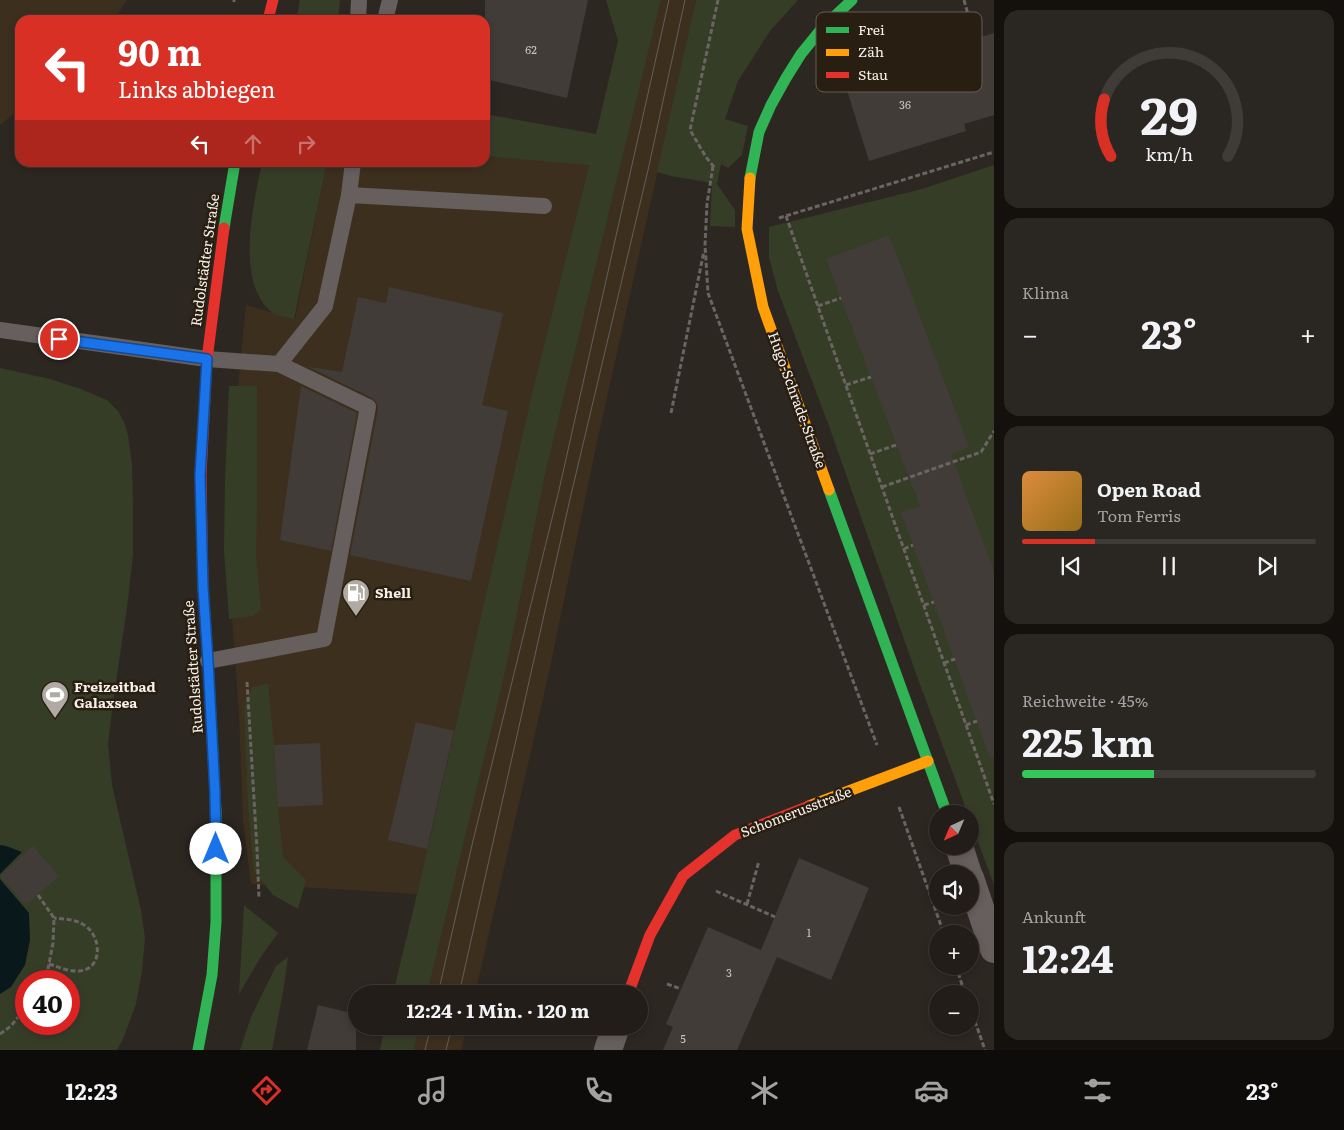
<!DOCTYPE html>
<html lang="de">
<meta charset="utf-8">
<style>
:root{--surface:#221d19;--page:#2a2622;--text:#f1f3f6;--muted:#a2a2a2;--line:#3f3b38;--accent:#d93025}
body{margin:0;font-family:Literata,serif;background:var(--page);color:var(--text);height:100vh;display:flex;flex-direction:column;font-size:19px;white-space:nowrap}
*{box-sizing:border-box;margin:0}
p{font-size:16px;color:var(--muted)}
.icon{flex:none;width:28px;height:28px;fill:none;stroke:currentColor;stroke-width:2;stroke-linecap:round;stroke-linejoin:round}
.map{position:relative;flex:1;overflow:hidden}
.drawer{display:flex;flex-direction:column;gap:10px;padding:10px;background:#13100e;width:350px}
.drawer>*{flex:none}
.guide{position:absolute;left:15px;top:15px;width:475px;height:152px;border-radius:15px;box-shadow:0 2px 8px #0003,0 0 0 1px var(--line);background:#d93025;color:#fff;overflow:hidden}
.needle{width:32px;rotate:224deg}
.fabs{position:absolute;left:929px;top:805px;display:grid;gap:10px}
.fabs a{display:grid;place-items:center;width:50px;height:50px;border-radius:50%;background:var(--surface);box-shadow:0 2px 8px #0003,0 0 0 1px var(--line);font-size:25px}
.speed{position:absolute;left:15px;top:970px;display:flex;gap:10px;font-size:25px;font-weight:700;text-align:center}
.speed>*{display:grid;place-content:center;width:65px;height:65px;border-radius:50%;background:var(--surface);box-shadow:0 2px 8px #0003,0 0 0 1px var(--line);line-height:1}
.speed .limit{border:8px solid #d22;background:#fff;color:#111}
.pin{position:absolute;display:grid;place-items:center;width:42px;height:42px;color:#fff;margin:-21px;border:2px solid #fff;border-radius:50%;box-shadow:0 1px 5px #0007}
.me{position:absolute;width:55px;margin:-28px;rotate:0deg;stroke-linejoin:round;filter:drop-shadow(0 0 4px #0008)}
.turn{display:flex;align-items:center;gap:18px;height:105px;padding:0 20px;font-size:22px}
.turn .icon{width:65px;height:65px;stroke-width:2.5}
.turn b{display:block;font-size:35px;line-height:42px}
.lanes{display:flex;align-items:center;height:48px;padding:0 20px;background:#0003;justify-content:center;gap:25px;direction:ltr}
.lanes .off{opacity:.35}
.big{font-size:38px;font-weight:700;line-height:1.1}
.drawer .tile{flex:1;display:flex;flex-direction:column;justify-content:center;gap:8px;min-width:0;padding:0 18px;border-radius:15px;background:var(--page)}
.drawer .dial{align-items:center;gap:0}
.dial svg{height:130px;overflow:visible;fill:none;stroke:var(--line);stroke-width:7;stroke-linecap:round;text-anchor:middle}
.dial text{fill:var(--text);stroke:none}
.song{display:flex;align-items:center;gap:15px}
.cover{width:60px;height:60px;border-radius:8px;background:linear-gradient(135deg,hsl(30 70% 55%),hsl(40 70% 35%))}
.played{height:5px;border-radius:2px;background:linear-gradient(90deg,var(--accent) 25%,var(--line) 25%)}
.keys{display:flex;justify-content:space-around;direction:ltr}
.heat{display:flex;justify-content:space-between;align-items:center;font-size:28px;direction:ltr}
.charge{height:8px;border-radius:4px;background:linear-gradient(90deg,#34c759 45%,var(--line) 0)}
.trip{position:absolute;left:348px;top:985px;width:300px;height:50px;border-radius:25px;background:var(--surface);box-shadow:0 2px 8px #0003,0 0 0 1px var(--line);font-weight:700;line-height:50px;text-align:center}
.tab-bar{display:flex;height:80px;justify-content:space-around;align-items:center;background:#0e0c0a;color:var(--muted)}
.tab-bar .icon{width:35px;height:35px}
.tab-bar .on{color:var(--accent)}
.tab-bar b{font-size:22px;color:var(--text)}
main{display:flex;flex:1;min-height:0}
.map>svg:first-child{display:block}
.built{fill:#3c2f1e}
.green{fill:#363d27;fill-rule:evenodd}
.water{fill:#09181b}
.building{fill:#413c37}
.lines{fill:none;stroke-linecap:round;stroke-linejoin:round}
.path{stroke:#6a6462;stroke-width:3;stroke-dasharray:5 2.5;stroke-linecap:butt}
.lane{stroke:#675f5d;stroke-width:16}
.street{stroke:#675f5d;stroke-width:28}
.fast{stroke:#30b455;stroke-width:11}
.slow{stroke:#ff9f0a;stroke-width:11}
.jam{stroke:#e5322d;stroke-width:11}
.tram{stroke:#645f5c;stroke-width:1}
.route-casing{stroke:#114b97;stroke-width:12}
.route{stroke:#1a73e8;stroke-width:9}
.labels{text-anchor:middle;stroke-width:5;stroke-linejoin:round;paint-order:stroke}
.number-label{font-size:11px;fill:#cac4bc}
.street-label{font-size:14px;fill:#f8f1e9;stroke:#281e12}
.poi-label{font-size:14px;font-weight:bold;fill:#f8f1e9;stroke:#281e12;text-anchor:start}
.key{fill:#281e12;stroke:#665d52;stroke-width:1}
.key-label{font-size:14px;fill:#f8f1e9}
</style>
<main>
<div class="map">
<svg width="994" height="1050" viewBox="0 0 994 1050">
<rect width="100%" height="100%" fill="#2d2721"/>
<g class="built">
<path d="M0,0H127L114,20H20V109L0,125Z"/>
<path d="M661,0H696L597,442L548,677L475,994H427L505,673L546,470Z"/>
<path d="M485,156L589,164L527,416L417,894L251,884L243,820L239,715L225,520L246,305L295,319L327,163L485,162Z"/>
<path d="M419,1026H467L461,1050H414Z"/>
</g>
<g class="green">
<path d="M300,0H340L338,20H296Z"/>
<path d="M606,0H661L546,470L505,673L427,994H393L417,894L532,394L589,165L485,156V114L596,134L618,41Z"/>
<path d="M696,0H798L770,31L738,81L725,119L748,126L742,155L728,168L721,164L717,184L735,210V227L710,226L712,183L671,176L657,172Z"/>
<path d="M262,163H327L294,319C288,317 278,316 273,313C234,285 254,201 262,163Z"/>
<path d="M994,165V885L970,820V814H968L918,679L829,426L778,291L769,257V227L922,189Z"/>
<path d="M0,368L50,379L81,389L107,400L118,411L124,422L128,435L132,465L133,503V555L127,608L114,695L108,744L112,785L141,910L145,938L142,971L136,1004L123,1039L117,1050H0ZM26,981H69V1024H26Z"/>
<path d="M229,386H257V502L256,557L261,609L253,616L229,619L224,551L225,480Z"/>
<path d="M268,684L274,745L278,807L283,857L306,880L298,909L273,895L254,871L248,806L244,707L252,687Z"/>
<path d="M244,905L278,933L262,955L239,994Z"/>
<path d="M288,957L284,986L272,1050H240L251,1017L276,966Z"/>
<path d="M385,1026H419L414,1050H380Z"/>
</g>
<g class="water">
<path d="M0,845L6,846L22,852L0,874Z"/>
<path d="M0,879L29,913L30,940L25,965L11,987L0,994Z"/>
</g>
<g class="building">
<path d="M485,0H588L567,98L485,79Z"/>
<path d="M994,33V115L964,124L966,131L869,161L846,87L944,58L941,49Z"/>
<path d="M889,235L969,447L951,454L994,572V757L990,758L901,512L920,506L826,259Z"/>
<path d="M389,287L503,313L482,405L508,411L471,581L350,555L378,409L377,403L372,398L309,367L342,372L358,297L386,303Z"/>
<path d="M301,386L357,413L331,551L280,540Z"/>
<path d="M416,722L454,731L427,849L388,840Z"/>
<path d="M320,743L323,805L278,807L274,745Z"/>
<path d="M33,846L59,876L26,905L0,876Z"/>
<path d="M799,858L869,888L831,980L777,957L737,1050H663L673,1027L666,1024L708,927L761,950Z"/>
<path d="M318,1005L356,1014V1050H307Z"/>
</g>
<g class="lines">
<g class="path">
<path d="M234,0V2"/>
<path d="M964,0L975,39"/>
<path d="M866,33L881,77"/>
<path d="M713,166L707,204L705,245L708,293L877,745"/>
<path d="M714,167L706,157L690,130L718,0"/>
<path d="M786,216L994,804"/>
<path d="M779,218L994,152"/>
<path d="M818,306L841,298"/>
<path d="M846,385L871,377"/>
<path d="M671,413L704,251"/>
<path d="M870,454L896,445"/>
<path d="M882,487L981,452L994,431"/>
<path d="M904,549L913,545"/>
<path d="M924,605L934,602"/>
<path d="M944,663L955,659"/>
<path d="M247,682L257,849L259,898"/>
<path d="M966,725L977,721"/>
<path d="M899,807L944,934"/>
<path d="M716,891L775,917"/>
<path d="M38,895L54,918L53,943L48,969L43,981"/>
<path d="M747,904L759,861"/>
<path d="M49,964C59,967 69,972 80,971C104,968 101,935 84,925C75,919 64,919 54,918"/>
<path d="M956,966L965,994"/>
<path d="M667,984L681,989"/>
<path d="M970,1007L985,1050"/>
<path d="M0,1034L11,1026L26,1007"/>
</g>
<g class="lane">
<path d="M358,20L359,0"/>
<path d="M385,20L390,0"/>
<path d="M349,195L353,162"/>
<path d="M0,330L207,359L279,364L368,407L324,639L208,661"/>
<path d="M279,364L325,306L349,195L544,206"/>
</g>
<g class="street">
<path d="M959,846L968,874"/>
<path d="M970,878L994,949"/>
<path d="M608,1050L616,1026"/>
</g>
<g class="fast">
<path d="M750,178L759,132L771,105L786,78L801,54L823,27L852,0"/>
<path d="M224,228L235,162"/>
<path d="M829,490L947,814"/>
<path d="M198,1050L212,975L216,922V812L208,660"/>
</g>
<g class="slow">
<path d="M750,178L747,229L763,307L829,490"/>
<path d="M809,806L928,761"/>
</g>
<g class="jam">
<path d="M268,20L273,0"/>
<path d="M208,660L203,587L201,475L207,359L224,228"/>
<path d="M628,994L650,935L683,876L735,835L809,806"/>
</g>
<g class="tram">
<path d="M438,994L472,845L559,490L669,0"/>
<path d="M459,994L570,499L648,170L685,0"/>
<path d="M425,1050L431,1026"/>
<path d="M446,1050L452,1026"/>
</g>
</g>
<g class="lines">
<defs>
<path id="route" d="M59,339L207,359L200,475L203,587L208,661L215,793L216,849"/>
</defs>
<use href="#route" class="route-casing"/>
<use href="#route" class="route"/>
</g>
<defs>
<symbol id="fuel-pin" viewBox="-11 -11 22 30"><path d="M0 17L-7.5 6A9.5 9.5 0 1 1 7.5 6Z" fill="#b1aaa3" stroke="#281e12"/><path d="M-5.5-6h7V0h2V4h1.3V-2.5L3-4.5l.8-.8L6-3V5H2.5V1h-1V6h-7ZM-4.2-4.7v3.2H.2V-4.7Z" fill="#fff"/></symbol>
<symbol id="stadium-pin" viewBox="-11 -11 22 30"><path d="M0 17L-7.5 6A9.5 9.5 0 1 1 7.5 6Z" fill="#b1aaa3" stroke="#281e12"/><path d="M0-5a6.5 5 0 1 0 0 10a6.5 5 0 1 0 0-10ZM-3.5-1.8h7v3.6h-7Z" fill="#fff"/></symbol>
</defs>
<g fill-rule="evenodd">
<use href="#fuel-pin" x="340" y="577" width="32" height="43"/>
<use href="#stadium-pin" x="39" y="679" width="32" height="43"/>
</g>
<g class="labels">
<g class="number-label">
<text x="531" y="54">62</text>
<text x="905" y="109">36</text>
<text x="809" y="937">1</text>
<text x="729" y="977">3</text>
<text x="683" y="1043">5</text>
</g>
<g class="street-label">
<text transform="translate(205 260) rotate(-82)" y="5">Rudolstädter Straße</text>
<text transform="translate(797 400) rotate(70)" y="5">Hugo-Schrade-Straße</text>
<text transform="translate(193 667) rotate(-94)" y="5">Rudolstädter Straße</text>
<text transform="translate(796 812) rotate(-21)" y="5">Schomerusstraße</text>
</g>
<g class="poi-label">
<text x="375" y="598">Shell</text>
<text x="74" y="692">Freizeitbad<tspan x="74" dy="16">Galaxsea</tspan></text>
</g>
</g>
<rect x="816" y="12" width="166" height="80" rx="8" class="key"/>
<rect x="826" y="27" width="23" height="6" fill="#30b455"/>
<rect x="826" y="49" width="23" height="7" fill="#ff9f0a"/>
<rect x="826" y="72" width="23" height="6" fill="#e5322d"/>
<g class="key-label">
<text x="858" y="35">Frei</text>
<text x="858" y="57">Zäh</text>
<text x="858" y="80">Stau</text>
</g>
</svg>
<div class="fabs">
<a><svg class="needle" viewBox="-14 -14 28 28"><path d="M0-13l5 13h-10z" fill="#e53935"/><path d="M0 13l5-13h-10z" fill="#a2a2a2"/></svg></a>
<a><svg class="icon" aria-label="sound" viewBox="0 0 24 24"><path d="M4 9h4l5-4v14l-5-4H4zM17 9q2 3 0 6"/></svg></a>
<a>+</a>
<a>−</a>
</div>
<div class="speed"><div class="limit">40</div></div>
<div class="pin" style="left:59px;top:339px;background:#d93025"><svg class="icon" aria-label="arrive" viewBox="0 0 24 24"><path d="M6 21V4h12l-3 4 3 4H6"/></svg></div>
<svg class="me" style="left:216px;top:849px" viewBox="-20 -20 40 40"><circle r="19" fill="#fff"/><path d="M0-13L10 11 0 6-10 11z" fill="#1a73e8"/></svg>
<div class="trip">12:24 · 1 Min. · 120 m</div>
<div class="guide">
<div class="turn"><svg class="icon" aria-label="left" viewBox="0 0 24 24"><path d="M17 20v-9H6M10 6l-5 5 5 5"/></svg><div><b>90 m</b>Links abbiegen</div></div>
<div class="lanes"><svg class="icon" aria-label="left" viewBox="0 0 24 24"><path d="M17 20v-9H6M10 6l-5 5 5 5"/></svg><svg class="icon off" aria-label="ahead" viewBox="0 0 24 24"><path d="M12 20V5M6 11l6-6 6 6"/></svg><svg class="icon off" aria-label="right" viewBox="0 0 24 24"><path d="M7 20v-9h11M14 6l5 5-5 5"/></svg></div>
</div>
</div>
<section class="drawer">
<div class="tile dial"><svg viewBox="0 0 100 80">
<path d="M14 69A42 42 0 1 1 86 69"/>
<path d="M14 69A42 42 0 0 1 10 34" stroke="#d93025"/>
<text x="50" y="56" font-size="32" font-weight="700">29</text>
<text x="50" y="72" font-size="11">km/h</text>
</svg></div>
<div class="tile"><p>Klima</p>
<div class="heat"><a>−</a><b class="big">23°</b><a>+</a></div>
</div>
<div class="tile">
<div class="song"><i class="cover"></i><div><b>Open Road</b><p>Tom Ferris</p></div></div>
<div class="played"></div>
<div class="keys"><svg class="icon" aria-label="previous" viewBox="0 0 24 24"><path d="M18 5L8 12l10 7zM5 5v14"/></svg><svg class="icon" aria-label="pause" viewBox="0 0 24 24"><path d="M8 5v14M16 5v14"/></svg><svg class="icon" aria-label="next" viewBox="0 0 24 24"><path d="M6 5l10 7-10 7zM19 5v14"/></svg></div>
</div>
<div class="tile"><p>Reichweite · 45%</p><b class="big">225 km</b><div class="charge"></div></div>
<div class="tile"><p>Ankunft</p><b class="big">12:24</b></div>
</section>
</main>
<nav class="tab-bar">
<b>12:23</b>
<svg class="icon on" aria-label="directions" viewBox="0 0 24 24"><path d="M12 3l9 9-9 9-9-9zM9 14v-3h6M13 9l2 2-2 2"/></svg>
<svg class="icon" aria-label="music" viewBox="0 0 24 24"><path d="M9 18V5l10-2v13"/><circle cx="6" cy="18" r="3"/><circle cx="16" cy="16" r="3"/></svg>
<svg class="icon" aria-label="phone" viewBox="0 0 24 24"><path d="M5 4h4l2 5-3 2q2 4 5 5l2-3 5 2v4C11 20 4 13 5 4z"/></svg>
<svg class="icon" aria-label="climate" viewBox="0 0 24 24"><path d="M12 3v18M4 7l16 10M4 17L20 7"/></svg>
<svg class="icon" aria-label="car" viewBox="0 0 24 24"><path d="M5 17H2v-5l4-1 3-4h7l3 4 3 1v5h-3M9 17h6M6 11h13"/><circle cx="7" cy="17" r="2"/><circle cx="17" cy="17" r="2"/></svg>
<svg class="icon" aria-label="filters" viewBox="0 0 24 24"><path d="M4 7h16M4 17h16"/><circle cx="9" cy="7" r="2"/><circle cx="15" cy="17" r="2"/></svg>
<b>23°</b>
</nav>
